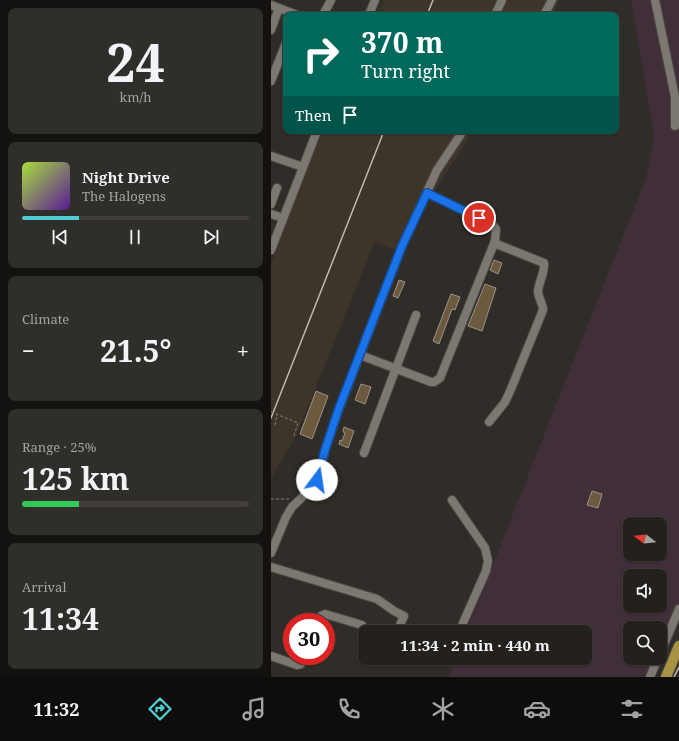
<!DOCTYPE html>
<meta charset="utf-8">
<style>
:root{--surface:#24211d;--page:#302e2a;--text:#f1f3f6;--muted:#a3a3a4;--line:#413e3b;--accent:#51ccd1}
body{margin:0;font-family:"Noto Serif",serif;background:var(--page);color:var(--text);height:100vh;display:flex;flex-direction:column;font-size:15px;white-space:nowrap}
*{box-sizing:border-box;margin:0}
p{font-size:13px;color:var(--muted)}
.icon{flex:none;width:22px;height:22px;fill:none;stroke:currentColor;stroke-width:2;stroke-linecap:round;stroke-linejoin:round}
.map{position:relative;flex:1;overflow:hidden}
.panel{display:flex;flex-direction:column;gap:8px;padding:8px;background:#141210;width:271px}
.panel>*{flex:none}
.guide{position:absolute;left:12px;top:12px;width:336px;height:122px;border-radius:8px;box-shadow:0 1px 3px #0004,0 0 0 1px var(--line);background:#00695c;color:#fff;overflow:hidden}
.needle{width:26px;rotate:286deg}
.tools{position:absolute;left:352px;top:517px;display:grid;gap:8px}
.tools a{display:grid;place-items:center;width:44px;height:44px;border-radius:8px;background:var(--surface);box-shadow:0 1px 3px #0004,0 0 0 1px var(--line);font-size:20px}
.speed{position:absolute;left:12px;top:613px;display:flex;gap:8px;font-size:20px;font-weight:700;text-align:center}
.speed>*{display:grid;place-content:center;width:52px;height:52px;border-radius:50%;background:var(--surface);box-shadow:0 1px 3px #0004,0 0 0 1px var(--line);line-height:1}
.speed .limit{border:6px solid #d22;background:#fff;color:#111}
.pin{position:absolute;display:grid;place-items:center;width:34px;height:34px;color:#fff;margin:-17px;border:2px solid #fff;border-radius:50%;box-shadow:0 1px 4px #0007}
.me{position:absolute;width:44px;margin:-22px;rotate:14deg;stroke-linejoin:round;filter:drop-shadow(0 0 3px #0008)}
.turn{display:flex;align-items:center;gap:14px;height:84px;padding:0 12px;font-size:18px}
.turn .icon{width:52px;height:52px;stroke-width:2.5}
.turn b{display:block;font-size:28px;line-height:34px}
.then{display:flex;align-items:center;height:38px;padding:0 12px;background:#0003;gap:8px;font-size:15px}
.big{font-size:30px;font-weight:700;line-height:1.1}
.panel .card{flex:1;display:flex;flex-direction:column;justify-content:center;gap:6px;min-width:0;padding:0 14px;border-radius:8px;background:var(--page)}
.panel .dial{align-items:center;gap:0}
.dial b{font-size:52px;line-height:1}
.song{display:flex;align-items:center;gap:12px}
.cover{width:48px;height:48px;border-radius:6px;background:linear-gradient(135deg,hsl(80 70% 55%),hsl(270 70% 35%))}
.played{height:4px;border-radius:2px;background:linear-gradient(90deg,var(--accent) 25%,var(--line) 25%)}
.keys{display:flex;justify-content:space-around;direction:ltr}
.heat{display:flex;justify-content:space-between;align-items:center;font-size:22px;direction:ltr}
.charge{height:6px;border-radius:3px;background:linear-gradient(90deg,#34c759 25%,var(--line) 0)}
.trip{position:absolute;left:87px;top:625px;width:234px;height:40px;border-radius:8px;background:var(--surface);box-shadow:0 1px 3px #0004,0 0 0 1px var(--line);font-weight:700;line-height:40px;text-align:center}
.tab-bar{display:flex;height:64px;justify-content:space-around;align-items:center;background:#0e0d0c;color:var(--muted)}
.tab-bar .icon{width:28px;height:28px}
.tab-bar .active{color:var(--accent)}
.tab-bar b{font-size:18px;color:var(--text)}
main{display:flex;flex:1;min-height:0}
.map>svg:first-child{display:block}
.built{fill:#3d352a}
.industrial{fill:#402e38;fill-rule:evenodd}
.building{fill:#6d593e;stroke:#98938c}
.lines{fill:none;stroke-linecap:round;stroke-linejoin:round}
.minor-casing{stroke:#4d4944;stroke-width:10}
.major-casing{stroke:#4d4944;stroke-width:12}
.path{stroke:#84817d;stroke-width:1;stroke-dasharray:3 2;stroke-linecap:butt}
.minor{stroke:#7c7771;stroke-width:8}
.major{stroke:#a89344;stroke-width:10}
.rail{stroke:#bcb9b5;stroke-width:1.5}
.path-bridge{stroke:#84817d;stroke-width:1;stroke-dasharray:3 2;stroke-linecap:butt}
.route-casing{stroke:#114b97;stroke-width:10}
.route{stroke:#1a73e8;stroke-width:7}
</style>
<main>
<section class="panel">
<div class="card dial"><b>24</b><p>km/h</p></div>
<div class="card">
<div class="song"><i class="cover"></i><div><b>Night Drive</b><p>The Halogens</p></div></div>
<div class="played"></div>
<div class="keys"><svg class="icon" aria-label="previous" viewBox="0 0 24 24"><path d="M18 5L8 12l10 7zM5 5v14"/></svg><svg class="icon" aria-label="pause" viewBox="0 0 24 24"><path d="M8 5v14M16 5v14"/></svg><svg class="icon" aria-label="next" viewBox="0 0 24 24"><path d="M6 5l10 7-10 7zM19 5v14"/></svg></div>
</div>
<div class="card"><p>Climate</p>
<div class="heat"><a>−</a><b class="big">21.5°</b><a>+</a></div>
</div>
<div class="card"><p>Range · 25%</p><b class="big">125 km</b><div class="charge"></div></div>
<div class="card"><p>Arrival</p><b class="big">11:34</b></div>
</section>
<div class="map">
<svg width="408" height="677" viewBox="0 0 408 677">
<rect width="100%" height="100%" fill="#302c27"/>
<g class="built">
<path d="M112,0H288L282,15H105Z"/>
<path d="M52,131H202L156,203L133,252L103,243L25,436L0,478V265L44,148Z"/>
</g>
<path class="industrial" d="M360,0H408V624L384,677H177L185,658H314V632H195L375,178L383,137ZM359,524H389V554H359ZM359,576H389V606H359ZM359,628H389V658H359Z"/>
<g class="building">
<path d="M223,260L231,263L227,274L219,270Z"/>
<path d="M128,280L134,282L127,298L122,296Z"/>
<path d="M214,284L225,288L211,331L197,326Z"/>
<path d="M180,294L189,297L184,310L181,309L168,344L162,341Z"/>
<path d="M90,384L100,387L94,404L84,400Z"/>
<path d="M45,391L57,396L41,439L29,434Z"/>
<path d="M73,427L83,431L77,448L68,444L69,440L71,441L74,433L72,432Z"/>
<path d="M321,491L331,494L327,508L316,505Z"/>
</g>
<g class="lines">
<defs>
<g id="minor">
<path d="M384,0L404,97V126"/>
<path d="M0,5L26,15"/>
<path d="M52,15L60,0"/>
<path d="M98,15L104,0"/>
<path d="M224,15L231,0"/>
<path d="M273,15L281,0"/>
<path d="M0,30L8,8"/>
<path d="M0,81L15,43"/>
<path d="M0,156L32,167"/>
<path d="M0,204L6,188"/>
<path d="M0,214L12,218"/>
<path d="M0,250L46,131"/>
<path d="M89,355L160,382H163L169,378L224,241L225,229L221,224L156,193"/>
<path d="M218,422L234,402L240,389L272,310C272,303 267,298 267,291C268,281 274,273 273,263L223,243"/>
<path d="M93,453L145,315"/>
<path d="M181,500L214,548L217,561L215,571L188,632"/>
<path d="M0,553L15,517L21,507L44,485L46,480L54,450L68,409L131,246L166,170L192,131"/>
<path d="M0,567L106,599L123,611L133,616L129,625L128,632"/>
<path d="M46,622L50,616L54,614L91,625"/>
<path d="M389,654L408,609"/>
<path d="M0,656L26,665L30,664L34,656"/>
<path d="M379,677L387,658"/>
</g>
<path id="major" d="M395,677L408,646"/>
</defs>
<use href="#minor" class="minor-casing"/>
<use href="#major" class="major-casing"/>
<g class="path">
<path d="M4,425L6,414"/>
<path d="M23,436L27,423"/>
<path d="M0,499H18"/>
</g>
<use href="#minor" class="minor"/>
<use href="#major" class="major"/>
<g class="rail">
<path d="M156,15L162,0"/>
<path d="M0,418L113,131"/>
<path d="M403,677L408,667"/>
</g>
<path class="path-bridge" d="M0,412L27,423"/>
</g>
<g class="lines">
<defs>
<path id="route" d="M46,480L54,450L68,408L131,246L156,193L208,218"/>
</defs>
<use href="#route" class="route-casing"/>
<use href="#route" class="route"/>
</g>
</svg>
<div class="tools">
<a><svg class="needle" viewBox="-14 -14 28 28"><path d="M0-13l5 13h-10z" fill="#e53935"/><path d="M0 13l5-13h-10z" fill="#a3a3a4"/></svg></a>
<a><svg class="icon" aria-label="sound" viewBox="0 0 24 24"><path d="M4 9h4l5-4v14l-5-4H4zM17 9q2 3 0 6"/></svg></a>
<a><svg class="icon" aria-label="search" viewBox="0 0 24 24"><circle cx="10" cy="10" r="6"/><path d="M15 15l6 6"/></svg></a>
</div>
<div class="speed"><div class="limit">30</div></div>
<div class="pin" style="left:208px;top:218px;background:#d93025"><svg class="icon" aria-label="arrive" viewBox="0 0 24 24"><path d="M6 21V4h12l-3 4 3 4H6"/></svg></div>
<svg class="me" style="left:46px;top:480px" viewBox="-20 -20 40 40"><circle r="19" fill="#fff"/><path d="M0-13L10 11 0 6-10 11z" fill="#1a73e8"/></svg>
<div class="trip">11:34 · 2 min · 440 m</div>
<div class="guide">
<div class="turn"><svg class="icon" aria-label="right" viewBox="0 0 24 24"><path d="M7 20v-9h11M14 6l5 5-5 5"/></svg><div><b>370 m</b>Turn right</div></div>
<div class="then">Then<svg class="icon" aria-label="arrive" viewBox="0 0 24 24"><path d="M6 21V4h12l-3 4 3 4H6"/></svg></div>
</div>
</div>
</main>
<nav class="tab-bar">
<b>11:32</b>
<svg class="icon active" aria-label="directions" viewBox="0 0 24 24"><path d="M12 3l9 9-9 9-9-9zM9 14v-3h6M13 9l2 2-2 2"/></svg>
<svg class="icon" aria-label="music" viewBox="0 0 24 24"><path d="M9 18V5l10-2v13"/><circle cx="6" cy="18" r="3"/><circle cx="16" cy="16" r="3"/></svg>
<svg class="icon" aria-label="phone" viewBox="0 0 24 24"><path d="M5 4h4l2 5-3 2q2 4 5 5l2-3 5 2v4C11 20 4 13 5 4z"/></svg>
<svg class="icon" aria-label="climate" viewBox="0 0 24 24"><path d="M12 3v18M4 7l16 10M4 17L20 7"/></svg>
<svg class="icon" aria-label="car" viewBox="0 0 24 24"><path d="M5 17H2v-5l4-1 3-4h7l3 4 3 1v5h-3M9 17h6M6 11h13"/><circle cx="7" cy="17" r="2"/><circle cx="17" cy="17" r="2"/></svg>
<svg class="icon" aria-label="filters" viewBox="0 0 24 24"><path d="M4 7h16M4 17h16"/><circle cx="9" cy="7" r="2"/><circle cx="15" cy="17" r="2"/></svg>
</nav>
